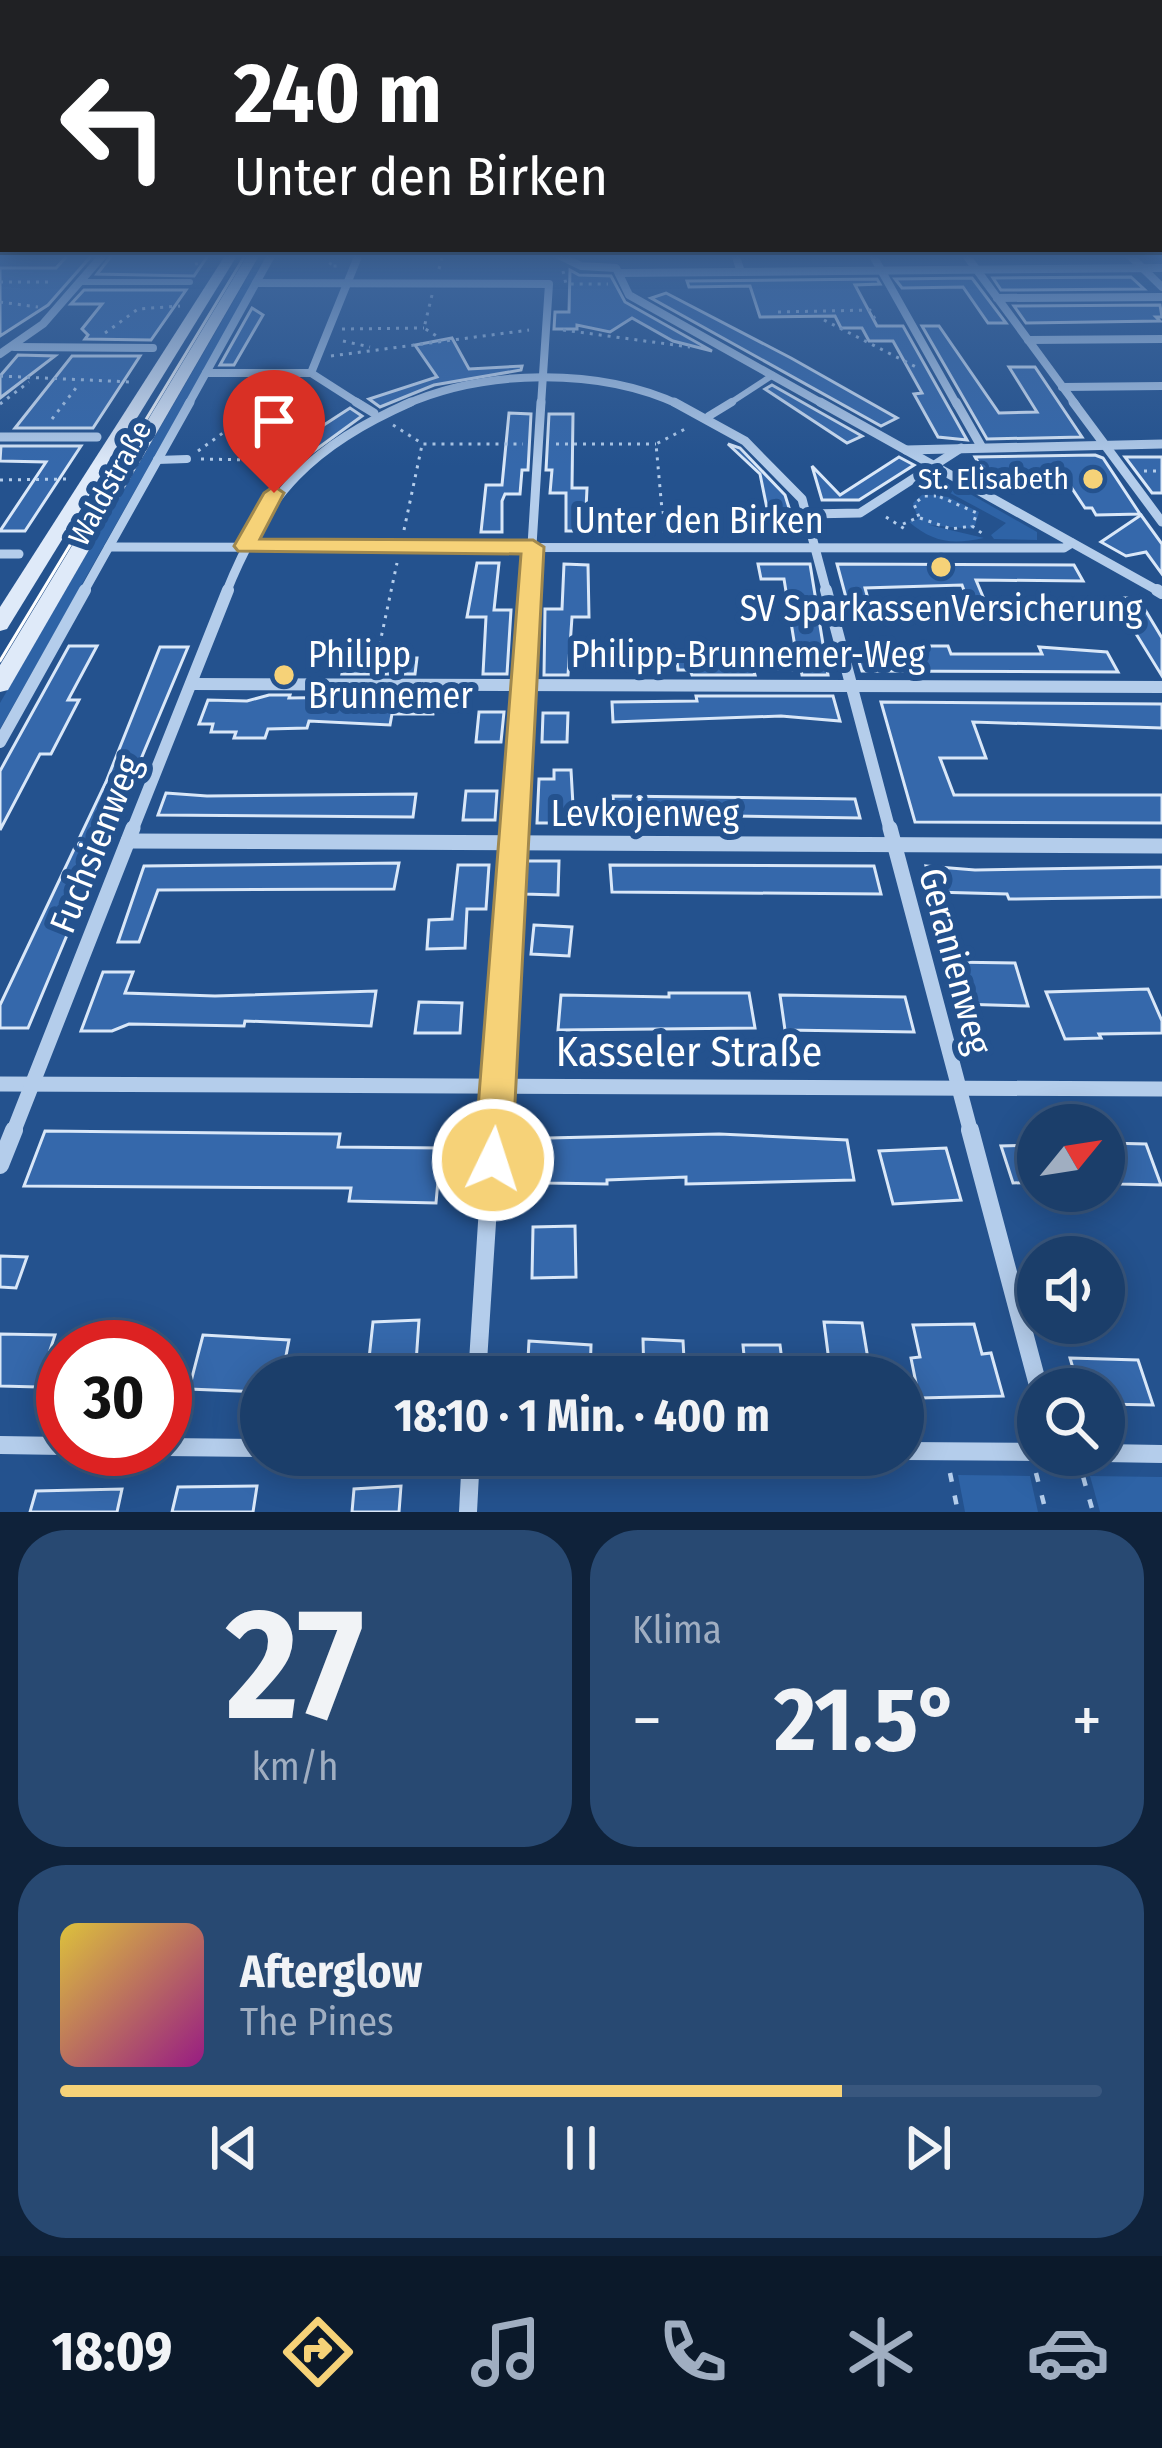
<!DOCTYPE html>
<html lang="de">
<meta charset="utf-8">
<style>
:root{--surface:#1b3e6a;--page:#284972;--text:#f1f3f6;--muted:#a0aec1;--line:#39577e;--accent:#f6d278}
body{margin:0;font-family:"Fira Sans Condensed",sans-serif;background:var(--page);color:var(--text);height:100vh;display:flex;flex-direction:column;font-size:45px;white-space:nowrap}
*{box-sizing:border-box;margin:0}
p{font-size:39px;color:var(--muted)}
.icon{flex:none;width:66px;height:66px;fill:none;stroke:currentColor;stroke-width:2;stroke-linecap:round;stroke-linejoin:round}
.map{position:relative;height:1512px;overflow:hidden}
.panel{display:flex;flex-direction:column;gap:18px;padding:18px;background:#0f223a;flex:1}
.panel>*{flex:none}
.guide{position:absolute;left:0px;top:0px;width:1164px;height:252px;box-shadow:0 6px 30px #0003,0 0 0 3px var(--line);background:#202124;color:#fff;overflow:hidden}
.needle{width:78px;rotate:60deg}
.buttons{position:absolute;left:1017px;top:1104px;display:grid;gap:24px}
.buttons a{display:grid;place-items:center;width:108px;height:108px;border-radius:50%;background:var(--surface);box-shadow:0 6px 30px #0003,0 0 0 3px var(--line);font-size:60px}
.speed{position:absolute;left:36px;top:1320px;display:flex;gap:24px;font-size:60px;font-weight:700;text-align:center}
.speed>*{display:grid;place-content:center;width:156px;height:156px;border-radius:50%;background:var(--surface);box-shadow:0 6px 30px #0003,0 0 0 3px var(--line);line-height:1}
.speed .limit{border:18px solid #d22;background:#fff;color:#111}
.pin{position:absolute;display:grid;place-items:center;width:102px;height:102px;color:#fff;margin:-123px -51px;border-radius:50% 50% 50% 0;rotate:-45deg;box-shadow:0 0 12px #0007}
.pin .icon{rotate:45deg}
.me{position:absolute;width:132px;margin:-66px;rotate:4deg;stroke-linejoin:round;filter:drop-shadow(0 0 9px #0008)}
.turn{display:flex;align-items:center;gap:42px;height:252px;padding:0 36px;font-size:54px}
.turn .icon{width:156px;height:156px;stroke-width:2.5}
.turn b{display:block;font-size:84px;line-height:102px}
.big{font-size:90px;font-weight:700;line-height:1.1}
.panel .tile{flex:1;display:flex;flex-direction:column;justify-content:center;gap:18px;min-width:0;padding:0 42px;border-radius:48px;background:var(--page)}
.panel .dial{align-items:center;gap:0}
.dial b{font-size:156px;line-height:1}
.song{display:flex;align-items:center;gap:36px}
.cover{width:144px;height:144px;border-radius:18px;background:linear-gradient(135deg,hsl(50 70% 55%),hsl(310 70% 35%))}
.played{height:12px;border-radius:6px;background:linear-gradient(90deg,var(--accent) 75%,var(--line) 75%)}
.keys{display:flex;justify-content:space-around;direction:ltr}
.heat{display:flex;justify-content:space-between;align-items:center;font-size:66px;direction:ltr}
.panel .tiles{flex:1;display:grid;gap:18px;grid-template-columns:1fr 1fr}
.tile:last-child{grid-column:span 2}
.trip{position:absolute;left:240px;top:1356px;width:684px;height:120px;border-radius:60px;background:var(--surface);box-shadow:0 6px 30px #0003,0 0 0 3px var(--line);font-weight:700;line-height:120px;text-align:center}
.dock{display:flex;height:192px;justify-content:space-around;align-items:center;background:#0b192a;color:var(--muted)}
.dock .icon{width:84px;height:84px}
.dock .on{color:var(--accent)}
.dock b{font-size:54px;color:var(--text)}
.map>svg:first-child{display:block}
.green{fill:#2e63a6}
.building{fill:#3568ab;stroke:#d9e7f8;stroke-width:3}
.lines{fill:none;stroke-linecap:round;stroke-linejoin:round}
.path-far1{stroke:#b4cdeb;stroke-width:3;stroke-dasharray:3 6;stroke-linecap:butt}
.path{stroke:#b4cdeb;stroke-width:4.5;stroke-dasharray:9 14;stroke-linecap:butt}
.lane-far1{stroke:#b4cdeb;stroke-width:6}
.lane{stroke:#b4cdeb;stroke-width:8}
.street-far4{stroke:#b4cdeb;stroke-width:8}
.street-far3{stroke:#b4cdeb;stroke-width:9}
.street-far2{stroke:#b4cdeb;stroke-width:12}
.street-far1{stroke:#b4cdeb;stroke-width:15}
.street{stroke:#b4cdeb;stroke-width:18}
.secondary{fill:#dfeaf9;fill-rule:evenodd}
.tram{stroke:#fff;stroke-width:3}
.route{fill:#f6d278;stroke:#a0884e;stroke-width:3}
.poi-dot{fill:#f6d278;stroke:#24528e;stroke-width:4.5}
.labels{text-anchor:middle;stroke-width:12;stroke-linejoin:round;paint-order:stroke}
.far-poi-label{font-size:30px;fill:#fff;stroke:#24528e;text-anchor:end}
.far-street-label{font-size:30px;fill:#fff;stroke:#24528e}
.street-label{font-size:36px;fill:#fff;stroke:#24528e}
.poi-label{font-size:36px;fill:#fff;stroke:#24528e}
.near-street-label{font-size:42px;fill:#fff;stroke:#24528e}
</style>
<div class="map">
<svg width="1162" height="1512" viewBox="0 0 1162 1512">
<rect width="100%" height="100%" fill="#24528e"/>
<g class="green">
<path d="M261,254H269L0,729V703Z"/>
<path d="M935,474L1037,532V540L994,539L991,535L1006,523L939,487L929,477Z"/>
<path d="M923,494L948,497L979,512L974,529L929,525L984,538C951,545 933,542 909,522L918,519L913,503Z"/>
<path d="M958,1475L1030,1476L1038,1512H965Z"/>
<path d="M1090,1476L1162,1477V1512H1100Z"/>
</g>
<g class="building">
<path d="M209,254L194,276L97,274L112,255Z"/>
<path d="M68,255H92L48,305L0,336V268H56Z"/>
<path d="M570,270L579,275L611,276L625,302L712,351L673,341L632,318L610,332L577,325V329H554L555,312H569Z"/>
<path d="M1131,277L1144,289L1001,290L993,278Z"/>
<path d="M972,278L1006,323H988L963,287L902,288L895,279Z"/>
<path d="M877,279L880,284L855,285L877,326H903L967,440L938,437L914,394L922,393L893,341H869L862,328H841L835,316L760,317L750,286L689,287L687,281Z"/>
<path d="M84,290H186L151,340L85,339L88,335L82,329L102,304H71Z"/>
<path d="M666,293L791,358L897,418L881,426L651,298Z"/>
<path d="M1014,306L1160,305L1162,317H1156L1160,321L1026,323Z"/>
<path d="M252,308L263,315L234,365H220Z"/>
<path d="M922,326H939L999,413L1037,412L1009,367H1035L1082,437L987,439Z"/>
<path d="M452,338L469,369L522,366L521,370L434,385L380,407L369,399L437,377L415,345Z"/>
<path d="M18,355L55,356L0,398V376Z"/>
<path d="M72,356H140L93,428H15Z"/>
<path d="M772,385L816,410L862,436L847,443L765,389Z"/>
<path d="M350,408L362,416L296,464L273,458Z"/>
<path d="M509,413L531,414L528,470H522L520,494H505L502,501V532H481L486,485H502Z"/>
<path d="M549,414H573L572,488H587L585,531H566V493H550L552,470H546Z"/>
<path d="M728,444L740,448L785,495L797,533H772L760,474Z"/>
<path d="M81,446L25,531H0L46,462L0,461L1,446Z"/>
<path d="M1095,455L1103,458L1140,514L1096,515L1092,508H1085L1071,487L990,483L975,457Z"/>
<path d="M899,457L914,465L859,500H822L812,466L840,495Z"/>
<path d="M1125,457H1162V493H1152Z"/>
<path d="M1141,515L1162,544V574L1146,552L1126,556L1101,542Z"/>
<path d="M477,563H499L494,610H511L507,674H483L486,617H467Z"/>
<path d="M564,564L588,565L589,617H572L568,675H544L545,609H562Z"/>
<path d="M758,564H810L828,675H802L801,670L753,668L755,675H692L690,670H678L676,652H689L688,643H711L712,652L795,647L784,579H761Z"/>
<path d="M837,564L1074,565L1083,581L976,580L986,604H969L962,585L865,588L874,620H852Z"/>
<path d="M1114,598H1138L1162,638V676Z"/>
<path d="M69,646H97L68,700H79L51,754H40L0,830V771Z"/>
<path d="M924,646H948L951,654H1042L1039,647L1107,652L1118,672L862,671L856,653L926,652Z"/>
<path d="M160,647H188L28,1028H0V1005L106,782Z"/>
<path d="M347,653H369L368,658H417L415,674H342Z"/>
<path d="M269,695H290L289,698L435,696L433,714H392L390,725L309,721L307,728L268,729L265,738H234L236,732H211L213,724H199L208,700L247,701Z"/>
<path d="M696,696H833L840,721L781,716L613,722L612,702L697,701Z"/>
<path d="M881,702L1162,704V728L973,722L986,758H940L954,795H1162V823L915,822Z"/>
<path d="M479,712H504L501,742H476Z"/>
<path d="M543,713H568L567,742H542Z"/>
<path d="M554,770H571L574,823H537L539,779H554Z"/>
<path d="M466,791H497L495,820H463Z"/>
<path d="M166,793L207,796L416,794L413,817L158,815Z"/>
<path d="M613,796L855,799L860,818L614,814Z"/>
<path d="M527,861H559L558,895L524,894Z"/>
<path d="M399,863L394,889L158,890L139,942H118L144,866Z"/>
<path d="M458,865H489L486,909H467L465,948L427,949L429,920L452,919Z"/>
<path d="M610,865L874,866L881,894L612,892Z"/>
<path d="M926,866L975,870L1162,867V897L1009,899L1007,894L933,892Z"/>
<path d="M534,925L572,927L569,956L531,954Z"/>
<path d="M948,962L1015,963L1028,1006L959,1004Z"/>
<path d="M103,972H133L125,993L215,996L376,991L371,1026L245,1021L244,1026L129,1024L112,1031H81Z"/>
<path d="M1148,989L1162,1021V1033L1099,1034L1101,1038L1065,1039L1046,992Z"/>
<path d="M669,993H749L755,1028L558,1030L561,995L669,997Z"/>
<path d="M780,995L905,997L914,1032L785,1030Z"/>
<path d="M419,1002L462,1003L460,1033H415Z"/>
<path d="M45,1131L340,1134L338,1147L441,1148L436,1203L349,1201L351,1188L24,1186Z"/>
<path d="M719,1134L847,1140L854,1180L686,1184V1177L607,1180V1184L547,1183L549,1138Z"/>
<path d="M1106,1143L1146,1144L1161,1185L1120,1184Z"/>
<path d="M1038,1145V1182L1013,1183L1001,1146Z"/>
<path d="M946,1148L961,1200L893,1204L879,1151Z"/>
<path d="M575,1226L576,1277L532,1278L533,1227Z"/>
<path d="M0,1256L27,1257L16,1288L0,1287Z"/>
<path d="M419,1320L415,1377H367L373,1322Z"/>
<path d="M824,1322L862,1323L871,1377H831Z"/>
<path d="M974,1324L982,1354L991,1353L1003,1396L919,1398L911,1358L920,1357L913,1325Z"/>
<path d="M0,1334L55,1335L38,1387L0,1386Z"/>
<path d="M203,1335L289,1340L282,1377H261V1392L189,1389Z"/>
<path d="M643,1339L683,1341L685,1377H644Z"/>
<path d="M529,1341L591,1345L590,1377H527Z"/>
<path d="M743,1345H780L784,1377H746Z"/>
<path d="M1070,1358L1138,1360L1153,1405L1104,1404V1389H1079Z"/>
<path d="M257,1486L253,1512H172L178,1487Z"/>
<path d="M401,1486L399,1512H352L354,1489Z"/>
<path d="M122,1489L117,1512H30L36,1491Z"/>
</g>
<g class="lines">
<g class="path-far1">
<path d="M335,254L329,266H339"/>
<path d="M195,264L200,263"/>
<path d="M439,269L443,254"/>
<path d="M563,271L566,284H608"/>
<path d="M0,282H53"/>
<path d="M432,295L424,328L438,337"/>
<path d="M0,302L38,307"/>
<path d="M778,312L870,310L875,319"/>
<path d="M824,320L918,368"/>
<path d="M342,329L424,328"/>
<path d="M563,330L690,347"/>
<path d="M105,333L138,309L180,306"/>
<path d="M343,341L370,347"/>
<path d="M331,356L529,330"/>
<path d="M0,376L131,382"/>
<path d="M0,404L29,382"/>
<path d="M52,419L79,384"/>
<path d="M393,425L423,444H523"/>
<path d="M556,444H656"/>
<path d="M198,451L260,406H285L316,395"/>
<path d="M201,459L251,460L281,467"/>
<path d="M1144,471H1162"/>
<path d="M0,480L68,479"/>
<path d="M929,483L938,496L977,513L972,526L983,534"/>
<path d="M886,517L908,531"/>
<path d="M920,518L951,529L972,526"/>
<path d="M903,524L919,517L914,504L924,496H936"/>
<path d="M404,530L422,445"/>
<path d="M664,532L656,444L687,428"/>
<path d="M374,671L397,563"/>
</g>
<g class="path">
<path d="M1077,1455L1093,1512"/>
<path d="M950,1473L958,1512"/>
<path d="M1036,1473L1046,1512"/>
</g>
<g class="lane-far1">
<path d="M80,282H190"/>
<path d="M727,405L773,375"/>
</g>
<g class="lane">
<path d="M709,416L732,402"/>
<path d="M157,460L187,459"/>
</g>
<g class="street-far4">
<path d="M556,254L581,266L616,268L629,295L825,405"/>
<path d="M735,254L741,272"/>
<path d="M872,254L957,405"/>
<path d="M965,254L1076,405"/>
<path d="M1128,254L1162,287"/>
<path d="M620,273L1162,268"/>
<path d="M256,283L549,284L541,405"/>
<path d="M997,298L1162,297"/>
<path d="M1028,340L1162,339"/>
<path d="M14,347L153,348"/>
<path d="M0,354L43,324L104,254"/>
<path d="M206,373H311L361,405"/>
<path d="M311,373L359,254"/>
<path d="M1062,387L1162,386"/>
<path d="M188,405L272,254"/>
<path d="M404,405C485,369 599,367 680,405"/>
</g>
<g class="street-far3">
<path d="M356,402L374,413"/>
<path d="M674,402L745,441L802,499L827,593"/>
<path d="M820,402L1162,593"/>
<path d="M956,402L981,446"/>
<path d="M1073,402L1162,522"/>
<path d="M0,437H97"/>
<path d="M906,450L1162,444"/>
<path d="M808,514L860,513L961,448"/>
<path d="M109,547L1064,548L1072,543"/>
<path d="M0,554H19"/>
<path d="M83,593L190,402"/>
<path d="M226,593C266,492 312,446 411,402"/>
<path d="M529,593L541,402"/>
</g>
<g class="street-far2">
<path d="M826,590L890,831"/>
<path d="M1157,590L1162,593"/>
<path d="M191,684L1162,687"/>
<path d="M0,742L85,590"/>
<path d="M132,831L228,590"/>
<path d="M513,831L529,590"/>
</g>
<g class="street-far1">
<path d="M890,828L971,1133"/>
<path d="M128,841L1162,846"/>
<path d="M0,1084L1162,1089"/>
<path d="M13,1133L133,828"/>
<path d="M493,1133L513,828"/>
</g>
<g class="street">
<path d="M970,1130L1039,1389"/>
<path d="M0,1165L14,1130"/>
<path d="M477,1377L493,1130"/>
<path d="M0,1445L63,1446"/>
<path d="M165,1447L261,1448"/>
<path d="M903,1451L1038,1452"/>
<path d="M1104,1453L1162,1454"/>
<path d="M468,1512L471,1455"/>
</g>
<g class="secondary">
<path d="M226,254H238L7,629L0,631V607Z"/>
<path d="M248,254H260L8,690L0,692V665Z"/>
</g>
<path class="tram" d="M0,661L246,254"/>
</g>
<linearGradient id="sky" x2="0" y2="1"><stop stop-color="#142d4e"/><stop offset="0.55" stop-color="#3f669b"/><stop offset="1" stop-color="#3f669b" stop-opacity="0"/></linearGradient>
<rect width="1162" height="466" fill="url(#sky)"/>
<path class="route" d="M274,486L284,493L260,539L533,540L544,547L512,1160L506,1174L493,1179L480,1174L474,1160L521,554L238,551L234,546L264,493Z"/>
<g class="poi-dot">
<circle cx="1093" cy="479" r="12"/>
<circle cx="941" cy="567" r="12"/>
<circle cx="284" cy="675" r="12"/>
</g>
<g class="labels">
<g class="far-poi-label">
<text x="1069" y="489">St. Elisabeth</text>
</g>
<g class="far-street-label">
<text transform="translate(110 483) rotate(-61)" y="10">Waldstraße</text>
</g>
<g class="street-label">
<text x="699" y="533">Unter den Birken</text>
<text x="748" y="667">Philipp-Brunnemer-Weg</text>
<text x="645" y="826">Levkojenweg</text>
<text transform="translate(95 844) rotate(-68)" y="13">Fuchsienweg</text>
<text transform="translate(956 961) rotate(75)" y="13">Geranienweg</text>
</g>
<g class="poi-label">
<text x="941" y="621">SV SparkassenVersicherung</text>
<text x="308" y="667" text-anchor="start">Philipp<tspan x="308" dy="41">Brunnemer</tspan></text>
</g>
<g class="near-street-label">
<text x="689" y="1066">Kasseler Straße</text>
</g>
</g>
</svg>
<div class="buttons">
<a><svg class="needle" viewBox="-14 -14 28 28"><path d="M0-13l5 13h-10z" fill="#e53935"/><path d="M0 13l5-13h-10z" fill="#a0aec1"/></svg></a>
<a><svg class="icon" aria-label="sound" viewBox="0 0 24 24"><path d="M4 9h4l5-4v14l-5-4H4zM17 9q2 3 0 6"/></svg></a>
<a><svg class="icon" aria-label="search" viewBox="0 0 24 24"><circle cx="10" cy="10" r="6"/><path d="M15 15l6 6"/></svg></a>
</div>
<div class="speed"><div class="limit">30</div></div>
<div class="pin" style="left:274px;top:493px;background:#d93025"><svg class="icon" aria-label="arrive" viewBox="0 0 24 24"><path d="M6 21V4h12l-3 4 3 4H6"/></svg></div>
<svg class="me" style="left:493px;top:1160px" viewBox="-20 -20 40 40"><circle r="17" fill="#f6d278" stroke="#fff" stroke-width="3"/><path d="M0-11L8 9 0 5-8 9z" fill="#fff"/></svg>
<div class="trip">18:10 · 1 Min. · 400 m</div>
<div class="guide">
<div class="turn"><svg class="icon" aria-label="left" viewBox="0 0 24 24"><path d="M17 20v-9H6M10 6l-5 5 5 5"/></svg><div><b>240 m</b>Unter den Birken</div></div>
</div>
</div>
<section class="panel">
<div class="tiles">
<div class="tile dial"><b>27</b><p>km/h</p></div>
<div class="tile"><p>Klima</p>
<div class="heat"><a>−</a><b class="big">21.5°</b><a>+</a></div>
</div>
<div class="tile">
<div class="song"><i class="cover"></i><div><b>Afterglow</b><p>The Pines</p></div></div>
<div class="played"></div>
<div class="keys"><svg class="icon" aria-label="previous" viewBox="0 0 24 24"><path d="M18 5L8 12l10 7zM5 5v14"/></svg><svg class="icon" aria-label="pause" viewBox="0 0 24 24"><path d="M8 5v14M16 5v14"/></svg><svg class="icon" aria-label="next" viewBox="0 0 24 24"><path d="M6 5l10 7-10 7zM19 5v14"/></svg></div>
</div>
</div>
</section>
<nav class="dock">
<b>18:09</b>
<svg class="icon on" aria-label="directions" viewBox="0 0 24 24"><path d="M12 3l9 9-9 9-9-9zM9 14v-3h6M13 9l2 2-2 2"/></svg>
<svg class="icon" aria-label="music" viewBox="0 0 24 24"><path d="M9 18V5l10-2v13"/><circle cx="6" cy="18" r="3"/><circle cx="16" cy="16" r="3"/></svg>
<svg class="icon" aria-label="phone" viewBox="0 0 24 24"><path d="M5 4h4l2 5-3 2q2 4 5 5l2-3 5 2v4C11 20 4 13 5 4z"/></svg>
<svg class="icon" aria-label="climate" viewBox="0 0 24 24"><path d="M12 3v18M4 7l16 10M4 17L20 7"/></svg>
<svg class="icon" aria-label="car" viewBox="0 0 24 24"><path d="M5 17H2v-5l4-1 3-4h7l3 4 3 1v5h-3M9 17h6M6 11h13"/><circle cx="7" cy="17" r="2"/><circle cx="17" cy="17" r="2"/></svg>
</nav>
